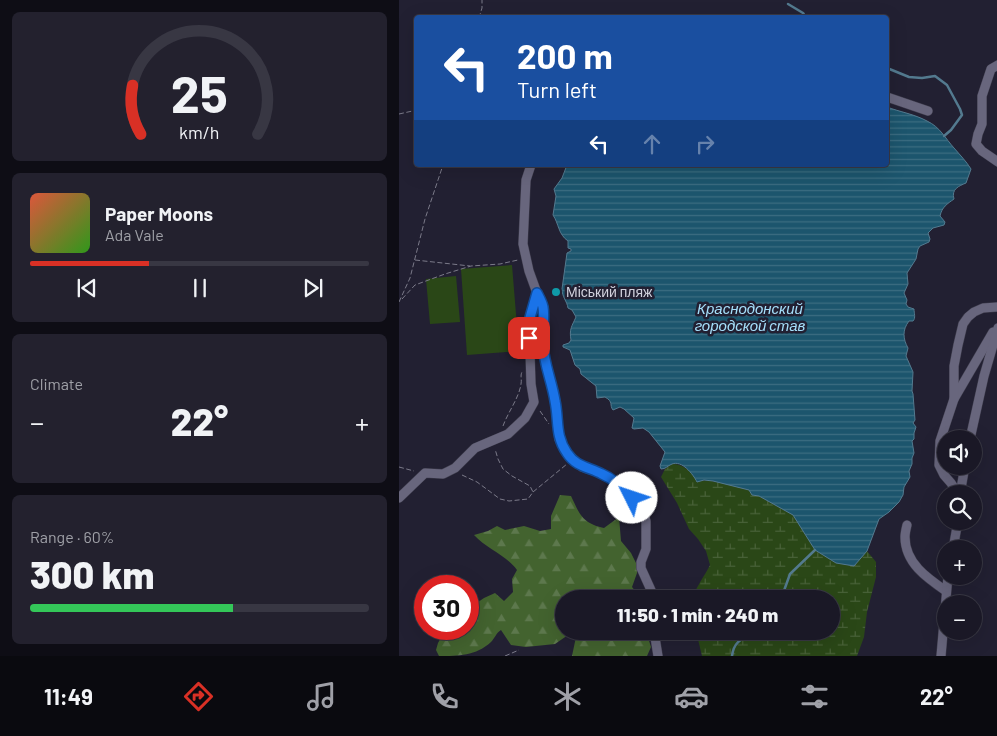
<!DOCTYPE html>
<meta charset="utf-8">
<style>
:root{--surface:#1a1826;--page:#23212e;--text:#f1f3f6;--muted:#9fa0a7;--line:#383743;--accent:#d93025}
body{margin:0;font-family:Barlow,sans-serif;background:var(--page);color:var(--text);height:100vh;display:flex;flex-direction:column;font-size:19px;white-space:nowrap}
*{box-sizing:border-box;margin:0}
p{font-size:16px;color:var(--muted)}
.icon{flex:none;width:28px;height:28px;fill:none;stroke:currentColor;stroke-width:2;stroke-linecap:round;stroke-linejoin:round}
.map{position:relative;flex:1;overflow:hidden}
.sheet{display:flex;flex-direction:column;gap:12px;padding:12px;background:#0e0d15;width:399px}
.sheet>*{flex:none}
.guide{position:absolute;left:15px;top:15px;width:475px;height:152px;border-radius:5px;box-shadow:0 5px 20px #0002,0 0 0 1px var(--line);background:#1a4fa0;color:#fff;overflow:hidden}
.fabs{position:absolute;left:538px;top:430px;display:grid;gap:10px}
.fabs a{display:grid;place-items:center;width:45px;height:45px;border-radius:50%;background:var(--surface);box-shadow:0 5px 20px #0002,0 0 0 1px var(--line);font-size:25px}
.speed{position:absolute;left:15px;top:575px;display:flex;gap:10px;font-size:25px;font-weight:700;text-align:center}
.speed>*{display:grid;place-content:center;width:65px;height:65px;border-radius:50%;background:var(--surface);box-shadow:0 5px 20px #0002,0 0 0 1px var(--line);line-height:1}
.speed .limit{border:8px solid #d22;background:#fff;color:#111}
.pin{position:absolute;display:grid;place-items:center;width:42px;height:42px;color:#fff;margin:-21px;border-radius:10px;box-shadow:0 2px 8px #0006}
.me{position:absolute;width:55px;margin:-28px;rotate:311deg;stroke-linejoin:round;filter:drop-shadow(0 0 4px #0008)}
.turn{display:flex;align-items:center;gap:18px;height:105px;padding:0 20px;font-size:22px}
.turn .icon{width:65px;height:65px;stroke-width:2.5}
.turn b{display:block;font-size:35px;line-height:42px}
.lanes{display:flex;align-items:center;height:48px;padding:0 20px;background:#0003;justify-content:center;gap:25px;direction:ltr}
.lanes .off{opacity:.35}
.big{font-size:38px;font-weight:800;line-height:1.1}
.sheet .card{flex:1;display:flex;flex-direction:column;justify-content:center;gap:8px;min-width:0;padding:0 18px;border-radius:8px;background:var(--page)}
.sheet .dial{align-items:center;gap:0}
.dial svg{height:130px;overflow:visible;fill:none;stroke:var(--line);stroke-width:7;stroke-linecap:round;text-anchor:middle}
.dial text{fill:var(--text);stroke:none}
.song{display:flex;align-items:center;gap:15px}
.cover{width:60px;height:60px;border-radius:8px;background:linear-gradient(135deg,hsl(10 70% 55%),hsl(110 70% 35%))}
.played{height:5px;border-radius:2px;background:linear-gradient(90deg,var(--accent) 35%,var(--line) 35%)}
.keys{display:flex;justify-content:space-around;direction:ltr}
.heat{display:flex;justify-content:space-between;align-items:center;font-size:28px;direction:ltr}
.charge{height:8px;border-radius:4px;background:linear-gradient(90deg,#34c759 60%,var(--line) 0)}
.trip{position:absolute;left:156px;top:590px;width:285px;height:50px;border-radius:25px;background:var(--surface);box-shadow:0 5px 20px #0002,0 0 0 1px var(--line);font-weight:800;line-height:50px;text-align:center}
.dock{display:flex;height:80px;justify-content:space-around;align-items:center;background:#0a0a0f;color:var(--muted)}
.dock .icon{width:35px;height:35px}
.dock .on{color:var(--accent)}
.dock b{font-size:22px;color:var(--text)}
main{display:flex;flex:1;min-height:0}
.map>svg:first-child{display:block}
.forest{fill:url(#forest-firs)}
.wetland{fill:url(#wetland-marsh)}
.park{fill:#2a4717}
.water{fill:url(#water-rules);stroke:#537a8f}
.lines{fill:none;stroke-linecap:round;stroke-linejoin:round}
.stream{stroke:#537a8f;stroke-width:2.5}
.street-casing{stroke:#3f3d4d;stroke-width:10}
.path{stroke:#7b7a89;stroke-width:1;stroke-dasharray:5 2.5;stroke-linecap:butt}
.street{stroke:#68667d;stroke-width:9}
.route-casing{stroke:#114b97;stroke-width:12}
.route{stroke:#1a73e8;stroke-width:9}
.culture-dot{fill:#0f9aa8;stroke:#222032;stroke-width:2}
.labels{text-anchor:middle;stroke-width:5;stroke-linejoin:round;paint-order:stroke}
.poi-label{font-size:14px;fill:#d2d2de;stroke:#222032;text-anchor:start}
.water-label{font-size:15px;font-style:italic;fill:#a5dffb;stroke:#222032}
</style>
<main>
<section class="sheet">
<div class="card dial"><svg viewBox="0 0 100 80">
<path d="M14 69A42 42 0 1 1 86 69"/>
<path d="M14 69A42 42 0 0 1 9 39" stroke="#d93025"/>
<text x="50" y="56" font-size="32" font-weight="700">25</text>
<text x="50" y="72" font-size="11">km/h</text>
</svg></div>
<div class="card">
<div class="song"><i class="cover"></i><div><b>Paper Moons</b><p>Ada Vale</p></div></div>
<div class="played"></div>
<div class="keys"><svg class="icon" aria-label="previous" viewBox="0 0 24 24"><path d="M18 5L8 12l10 7zM5 5v14"/></svg><svg class="icon" aria-label="pause" viewBox="0 0 24 24"><path d="M8 5v14M16 5v14"/></svg><svg class="icon" aria-label="next" viewBox="0 0 24 24"><path d="M6 5l10 7-10 7zM19 5v14"/></svg></div>
</div>
<div class="card"><p>Climate</p>
<div class="heat"><a>−</a><b class="big">22°</b><a>+</a></div>
</div>
<div class="card"><p>Range · 60%</p><b class="big">300 km</b><div class="charge"></div></div>
</section>
<div class="map">
<svg width="599" height="656" viewBox="0 0 599 656">
<defs>
<pattern id="forest-firs" width="22" height="20" patternUnits="userSpaceOnUse" patternTransform="scale(1.25)"><rect width="22" height="20" fill="#43632f"/><path d="M5 1l3.5 6h-7zM16 11l3.5 6h-7z" fill="#5d784d"/></pattern>
<pattern id="wetland-marsh" width="20" height="14" patternUnits="userSpaceOnUse" patternTransform="scale(1.25)"><rect width="20" height="14" fill="#2a4717"/><path d="M1 5h8M5 5V1M11 12h8M15 12V8" fill="none" stroke="#486138"/></pattern>
<pattern id="water-rules" width="6" height="5" patternUnits="userSpaceOnUse" patternTransform="scale(1.25)"><rect width="6" height="5" fill="#1c556d"/><path d="M0 2.5h6" fill="none" stroke="#3c6d81"/></pattern>
</defs>
<rect width="100%" height="100%" fill="#222032"/>
<path class="forest" d="M161,495L172,496C181,515 183,523 205,528L220,517L222,541L232,553L238,565V573L233,587L237,592L247,589L248,599H165V631H247L252,647L248,656H173L177,637L169,635L156,644L127,647L112,645L102,630C97,633 96,638 92,642C77,656 59,656 40,656L37,650L39,643L47,629H69V609L85,598L96,593L105,601L114,592L113,579L118,570C107,555 88,549 75,535L89,531L98,526L106,530L125,526L141,531L152,529V516Z"/>
<path class="wetland" d="M273,464C285,463 293,474 301,481C311,478 339,487 350,490L353,495L360,496L394,515L416,550L437,563L455,566L468,551L477,562V577L468,612L465,637L458,656H303L297,631H432V599H293C297,587 305,577 311,565L307,551L299,539L290,529L278,503L262,477L266,469Z"/>
<g class="park">
<path d="M113,265L120,351L68,355L62,269Z"/>
<path d="M57,276L61,322L31,324L27,279Z"/>
</g>
<path class="water" d="M488,107C501,112 515,114 528,121C541,127 546,138 555,148C561,155 567,161 572,169L567,183C560,186 552,189 555,199C548,204 543,207 541,216L546,222L545,225L534,228L529,233L531,239L530,242L521,246L519,249L517,259L508,273L509,284L505,293L508,300L507,304L509,307L515,309C515,313 517,318 514,321H510C503,330 504,339 509,348L507,356L514,372L513,391L514,394L516,420L514,423L517,427L515,433V439L513,441L515,453L513,458V464L510,471L511,477L505,487L504,495L500,502L490,512L480,519L468,551L455,566L437,563L416,550L394,515L360,496L353,495L350,490L314,481L305,480L298,482C294,474 283,460 273,464C268,466 267,469 262,469L261,466L266,452L250,432L244,428L235,429L233,428L235,418L225,409L221,407L214,410C210,405 215,402 206,397L198,398L197,386L182,374L181,369L176,365L171,350L164,347V345L170,343L172,340C170,329 173,326 177,317L173,310L169,308C168,301 163,297 163,289L168,253L172,251V249L169,248V241C159,234 160,224 154,215L157,196L155,189L163,178L168,165H488Z"/>
<g class="lines">
<g class="stream">
<path d="M389,4L404,13L407,18"/>
<path d="M488,68L510,77L523,78L536,76L548,85L561,109L563,115L552,130L545,136"/>
<path d="M382,599L391,574L416,550"/>
<path d="M333,656C335,639 346,638 358,631"/>
</g>
<defs>
<g id="street">
<path d="M599,65L592,69L583,96V124L579,134L577,144L583,151L599,162"/>
<path d="M488,97L529,111"/>
<path d="M138,293L144,305L145,320L143,332L144,348L148,369L157,402L160,439L169,454L183,467L204,474L224,488L243,507L247,521V549L242,562V568L256,599"/>
<path d="M555,399L594,332"/>
<path d="M571,439L585,376L599,328"/>
<path d="M559,494L552,483L545,475L540,465L541,441L555,399V366L559,345L564,324L569,317L575,312L584,308L599,307"/>
<path d="M561,494L566,466"/>
<path d="M0,498L26,473L44,474L56,468L76,448L109,434L126,418L135,402L132,384L130,321L138,293L130,271L124,244L127,180L132,165"/>
<path d="M508,525C507,529 506,533 506,537C506,563 528,578 547,591"/>
<path d="M554,549L559,521"/>
<path d="M255,631L259,656"/>
<path d="M542,656L549,576"/>
</g>
</defs>
<use href="#street" class="street-casing"/>
<g class="path">
<path d="M80,18L83,8V0"/>
<path d="M0,114L18,110"/>
<path d="M16,260L71,266"/>
<path d="M3,299L16,285L46,274L72,266L101,264L119,260"/>
<path d="M0,302L11,278L26,219L44,165"/>
<path d="M141,411L150,424"/>
<path d="M104,426C109,412 120,398 122,384C123,379 121,376 123,372"/>
<path d="M0,467L15,471"/>
<path d="M63,475L78,482L101,499L110,501L129,499L134,492L131,486L113,476L104,469L99,459L96,449"/>
<path d="M134,492L168,464"/>
<path d="M106,656L120,650"/>
</g>
<use href="#street" class="street"/>
</g>
<g class="lines">
<defs>
<path id="route" d="M130,338V321L138,293C140,297 143,302 144,307C146,319 143,332 144,345C145,364 153,382 156,401C160,420 156,436 168,453C177,467 190,467 203,474C215,479 225,489 233,498"/>
</defs>
<use href="#route" class="route-casing"/>
<use href="#route" class="route"/>
</g>
<circle class="culture-dot" cx="157" cy="292" r="5"/>
<g class="labels">
<g class="poi-label">
<text x="167" y="297">Міський пляж</text>
</g>
<g class="water-label">
<text x="351" y="314">Краснодонский<tspan x="351" dy="17">городской став</tspan></text>
</g>
</g>
</svg>
<div class="fabs">
<a><svg class="icon" aria-label="sound" viewBox="0 0 24 24"><path d="M4 9h4l5-4v14l-5-4H4zM17 9q2 3 0 6"/></svg></a>
<a><svg class="icon" aria-label="search" viewBox="0 0 24 24"><circle cx="10" cy="10" r="6"/><path d="M15 15l6 6"/></svg></a>
<a>+</a>
<a>−</a>
</div>
<div class="speed"><div class="limit">30</div></div>
<div class="pin" style="left:130px;top:338px;background:#d93025"><svg class="icon" aria-label="arrive" viewBox="0 0 24 24"><path d="M6 21V4h12l-3 4 3 4H6"/></svg></div>
<svg class="me" style="left:233px;top:498px" viewBox="-20 -20 40 40"><circle r="19" fill="#fff"/><path d="M0-13L10 11 0 6-10 11z" fill="#1a73e8"/></svg>
<div class="trip">11:50 · 1 min · 240 m</div>
<div class="guide">
<div class="turn"><svg class="icon" aria-label="left" viewBox="0 0 24 24"><path d="M17 20v-9H6M10 6l-5 5 5 5"/></svg><div><b>200 m</b>Turn left</div></div>
<div class="lanes"><svg class="icon" aria-label="left" viewBox="0 0 24 24"><path d="M17 20v-9H6M10 6l-5 5 5 5"/></svg><svg class="icon off" aria-label="ahead" viewBox="0 0 24 24"><path d="M12 20V5M6 11l6-6 6 6"/></svg><svg class="icon off" aria-label="right" viewBox="0 0 24 24"><path d="M7 20v-9h11M14 6l5 5-5 5"/></svg></div>
</div>
</div>
</main>
<nav class="dock">
<b>11:49</b>
<svg class="icon on" aria-label="directions" viewBox="0 0 24 24"><path d="M12 3l9 9-9 9-9-9zM9 14v-3h6M13 9l2 2-2 2"/></svg>
<svg class="icon" aria-label="music" viewBox="0 0 24 24"><path d="M9 18V5l10-2v13"/><circle cx="6" cy="18" r="3"/><circle cx="16" cy="16" r="3"/></svg>
<svg class="icon" aria-label="phone" viewBox="0 0 24 24"><path d="M5 4h4l2 5-3 2q2 4 5 5l2-3 5 2v4C11 20 4 13 5 4z"/></svg>
<svg class="icon" aria-label="climate" viewBox="0 0 24 24"><path d="M12 3v18M4 7l16 10M4 17L20 7"/></svg>
<svg class="icon" aria-label="car" viewBox="0 0 24 24"><path d="M5 17H2v-5l4-1 3-4h7l3 4 3 1v5h-3M9 17h6M6 11h13"/><circle cx="7" cy="17" r="2"/><circle cx="17" cy="17" r="2"/></svg>
<svg class="icon" aria-label="filters" viewBox="0 0 24 24"><path d="M4 7h16M4 17h16"/><circle cx="9" cy="7" r="2"/><circle cx="15" cy="17" r="2"/></svg>
<b>22°</b>
</nav>
